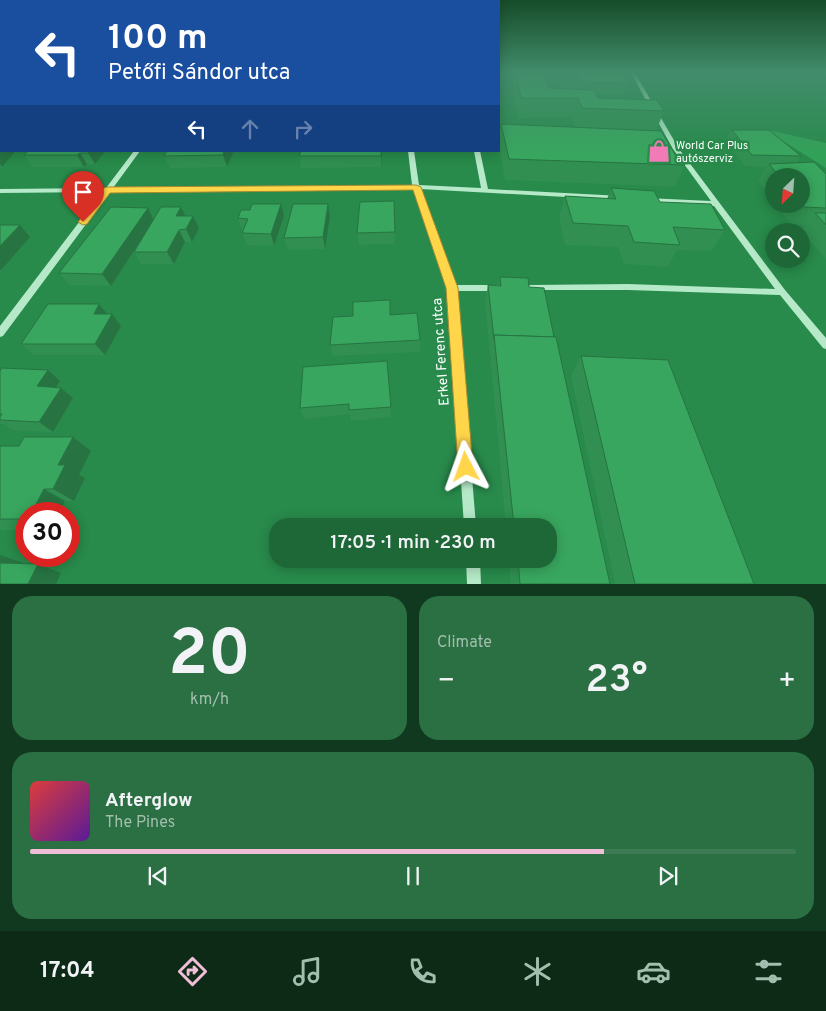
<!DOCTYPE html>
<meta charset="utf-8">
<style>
:root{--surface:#1e6838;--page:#2b7043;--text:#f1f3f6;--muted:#a1beae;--line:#3c7b53;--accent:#f1bdd9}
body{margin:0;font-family:Overpass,sans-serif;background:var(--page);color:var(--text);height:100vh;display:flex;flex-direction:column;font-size:19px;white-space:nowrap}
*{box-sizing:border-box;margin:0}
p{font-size:16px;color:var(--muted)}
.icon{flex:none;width:28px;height:28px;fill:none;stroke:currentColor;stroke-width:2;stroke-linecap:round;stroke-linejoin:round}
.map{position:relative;height:584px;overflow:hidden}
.panel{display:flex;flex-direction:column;gap:12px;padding:12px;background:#10391f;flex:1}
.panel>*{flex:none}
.top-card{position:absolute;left:0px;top:0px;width:500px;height:152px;box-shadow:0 2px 12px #0003;background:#1a4fa0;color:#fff;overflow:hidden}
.needle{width:32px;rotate:205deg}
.controls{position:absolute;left:765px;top:168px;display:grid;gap:10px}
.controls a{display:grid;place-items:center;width:45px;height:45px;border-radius:50%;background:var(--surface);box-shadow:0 2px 12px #0003;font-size:25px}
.speed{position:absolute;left:15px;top:502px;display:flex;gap:10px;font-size:25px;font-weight:700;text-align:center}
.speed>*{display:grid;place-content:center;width:65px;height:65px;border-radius:50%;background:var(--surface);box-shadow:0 2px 12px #0003;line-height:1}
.speed .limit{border:8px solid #d22;background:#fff;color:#111}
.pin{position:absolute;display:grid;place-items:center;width:42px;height:42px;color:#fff;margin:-51px -21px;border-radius:50% 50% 50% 0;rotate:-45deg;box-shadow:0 0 5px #0007}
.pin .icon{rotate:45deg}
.me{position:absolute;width:55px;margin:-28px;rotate:356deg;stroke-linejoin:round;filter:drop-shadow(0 0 4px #0008)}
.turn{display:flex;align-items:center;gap:18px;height:105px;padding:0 25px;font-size:22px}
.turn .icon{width:65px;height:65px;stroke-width:2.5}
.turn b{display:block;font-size:35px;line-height:42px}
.lanes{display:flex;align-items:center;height:48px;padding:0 25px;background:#0003;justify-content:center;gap:25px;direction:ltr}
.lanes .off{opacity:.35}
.big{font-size:38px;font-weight:600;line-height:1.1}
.panel .tile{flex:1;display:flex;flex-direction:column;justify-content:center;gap:8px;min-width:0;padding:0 18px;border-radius:20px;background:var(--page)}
.panel .dial{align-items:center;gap:0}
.dial b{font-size:65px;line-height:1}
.song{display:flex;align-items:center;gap:15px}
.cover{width:60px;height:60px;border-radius:8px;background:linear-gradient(135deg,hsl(0 70% 55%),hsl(270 70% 35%))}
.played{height:5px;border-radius:2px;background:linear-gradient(90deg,var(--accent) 75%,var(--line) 75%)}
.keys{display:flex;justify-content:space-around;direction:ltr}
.heat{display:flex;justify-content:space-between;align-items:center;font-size:28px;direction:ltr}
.panel .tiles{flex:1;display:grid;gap:12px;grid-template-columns:1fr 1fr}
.tile:last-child{grid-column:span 2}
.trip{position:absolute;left:269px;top:518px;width:288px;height:50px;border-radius:20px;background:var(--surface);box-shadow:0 2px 12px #0003;font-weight:600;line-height:50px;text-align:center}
.dock{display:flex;height:80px;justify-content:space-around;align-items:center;background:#0c2a16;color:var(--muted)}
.dock .icon{width:35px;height:35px}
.dock .on{color:var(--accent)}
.dock b{font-size:22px;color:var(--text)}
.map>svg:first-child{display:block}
.green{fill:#32a158}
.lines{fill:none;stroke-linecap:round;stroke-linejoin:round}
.minor{fill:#b5e9c7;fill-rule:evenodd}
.wall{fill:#308f51}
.shaded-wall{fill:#277442}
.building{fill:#38a65e;stroke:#277442}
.route{fill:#ffd54a;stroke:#a68a30}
.labels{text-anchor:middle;stroke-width:5;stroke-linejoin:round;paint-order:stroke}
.far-poi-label{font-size:11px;fill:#fff;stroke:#288a4b;text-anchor:start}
.street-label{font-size:14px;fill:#fff;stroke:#288a4b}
</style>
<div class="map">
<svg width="826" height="584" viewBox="0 0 826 584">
<rect width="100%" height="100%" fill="#288a4b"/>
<path class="green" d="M764,129L826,143V168Z"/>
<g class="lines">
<g class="minor">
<path d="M631,73H635L679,149L785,290L826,338V349L823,348L780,295L628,290H527L526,288L530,285L628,284L775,289L714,206L647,202L643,200L647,198L711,201L673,149Z"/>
<path d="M1,95V99L0,100V96Z"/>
<path d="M134,151H140L113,188L412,185L408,151H414L419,185L481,188L474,151H480L488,189L622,196L623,198L619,200L420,189L455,285H499L503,288L499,291H457L476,526H464L448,288L413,189L110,192L3,336L0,337V326L102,192L0,193V189L106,188Z"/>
<path d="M466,559H480L481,584H467Z"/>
</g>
</g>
<g class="wall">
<path d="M510,73H544L549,88H559L557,81L559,73H624L629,83L625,94L596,93L598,98L664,111L656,131L679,161L685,165L675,187L505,180L499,148V141L501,124L576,128L572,117L518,118L514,95L515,86H513Z"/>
<path d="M1,100V151H13L14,153L2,167H0V101Z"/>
<path d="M732,130L801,156L796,163L826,174V259L801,230L806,225L791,224L775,204H801V176H774V202L758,181L766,167L745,166L725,141Z"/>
<path d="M28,151L104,153L95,164H87L84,167H33L24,155Z"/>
<path d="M167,151H232L233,153L227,167L170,168L164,156Z"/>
<path d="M382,151L381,167L301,168L299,156Z"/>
<path d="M611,188L660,202L725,230L711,251L677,250L668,267L624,264L618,247L565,245L559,217L565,196L607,199Z"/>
<path d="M394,201L395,244L359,245L357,233Z"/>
<path d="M281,204L284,216L274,246L247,245L242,233L243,231L242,230L238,218L250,210Z"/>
<path d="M181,207L185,216H193L199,228L192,242H185L174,264H141L134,252L138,245L111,286L69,285L59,273L148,208L154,219Z"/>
<path d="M330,216L325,249L288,250L284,238Z"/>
<path d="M500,277L554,337L610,584H511L509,559H548V526H506L485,302L488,285L498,286Z"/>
<path d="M99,304L107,314H112L121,326L105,355H34L21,344Z"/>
<path d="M391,315L420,340V352L333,356L330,345L353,316Z"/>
<path d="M581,356L754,584H615L571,376Z"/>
<path d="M387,361L391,417L351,421L350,414L304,419L300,408Z"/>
<path d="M48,370L60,381L57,387L61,388L73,398L53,432L13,430L4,424H0V371Z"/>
<path d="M73,437L91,451L79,475L85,478L74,501H65L26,514V530H0V446H19Z"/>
</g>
<g class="shaded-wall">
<path d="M1,146V151H13L14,153L2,167L0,164V148Z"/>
<path d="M89,151H103L104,153L95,164L88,153Z"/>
<path d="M224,151H232L233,153L227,167L223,155Z"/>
<path d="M381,151H382L381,167Z"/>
<path d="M80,153L87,164L84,167L77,155Z"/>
<path d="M281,204L284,216L274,246L271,234Z"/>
<path d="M328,204L330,216L325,249L323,237Z"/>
<path d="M181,207L187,219L176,216Z"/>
<path d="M148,208L154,220L111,286L102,274Z"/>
<path d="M193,216L199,228L192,242L186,229Z"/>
<path d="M20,225L30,237L1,270L0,269V246Z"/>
<path d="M179,230L185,242L174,264L167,252Z"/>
<path d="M99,304L109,316L94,314Z"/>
<path d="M112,314L121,326L105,355L95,344Z"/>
<path d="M48,370L60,381L50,397L37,386Z"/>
<path d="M61,388L73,398L53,432L39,422Z"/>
<path d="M73,437L91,451L79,475L85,478L74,501L53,489L58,465Z"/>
<path d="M44,489L65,501L59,514H31Z"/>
<path d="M0,555L24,563L0,565Z"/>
<path d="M38,564L61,573L56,584H28Z"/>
</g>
<g class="building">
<path d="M526,73H544L549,88L594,90L598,98L657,100L664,111L582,108L578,98H521L517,76H527Z"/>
<path d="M560,73H624L629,83L580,82L579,78L562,77Z"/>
<rect x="0" y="114" width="1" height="15"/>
<path d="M501,124L661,131L679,161L685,165L509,159Z"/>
<path d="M732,130H769L801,156L752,155Z"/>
<path d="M28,151H89L88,153H80L77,155H24Z"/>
<path d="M167,151H224L223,155L164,156Z"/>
<path d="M301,151H381V156H299Z"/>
<path d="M814,162L826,174V208L804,207L801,203V176H779L769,164Z"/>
<path d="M611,188L654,191L660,202L711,204L725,230L673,227L680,245L634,242L628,226L573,223L565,196L616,199Z"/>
<path d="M394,201L395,232L357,233L360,202Z"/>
<path d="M252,204H281L271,234L242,233L248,219L238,218L241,210H250Z"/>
<path d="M293,204H328L323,237L284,238Z"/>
<path d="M111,207L148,208L102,274L59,273Z"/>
<path d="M161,207H181L176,216H193L186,229L179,230L167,252H134Z"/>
<path d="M815,213H826V225Z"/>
<path d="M0,225H20L0,246Z"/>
<path d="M500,277L528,278L529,287L544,288L554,337L494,335L495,339H494L488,285L501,286Z"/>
<path d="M390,300V315L417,313L420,340L330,345L333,317L353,316V302Z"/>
<path d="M48,304H99L94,314H112L95,344H21Z"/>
<path d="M494,335L556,337L610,584H520L518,559H548V526H514Z"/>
<path d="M581,356L668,360L754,584H635Z"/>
<path d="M387,361L391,407L349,410V404L300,408L303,367Z"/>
<path d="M2,368L48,370L37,386L61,388L39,422L0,420V417L2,414H0V371Z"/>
<path d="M24,437H73L58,465H65L53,489H44L31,514H26V519H0V446H19Z"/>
<path d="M0,563L38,564L28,584H0Z"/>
</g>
<linearGradient id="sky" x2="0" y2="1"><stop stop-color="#164c29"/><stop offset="0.47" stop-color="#428d6c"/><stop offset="1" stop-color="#428d6c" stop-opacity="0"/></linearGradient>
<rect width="826" height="155" fill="url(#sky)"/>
<path class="route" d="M416,185L421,187L458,288L473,467L471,472L466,474L460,472L458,467L446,288L413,190L110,193L87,224L83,225L78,222L104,188L107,187Z"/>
<defs>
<symbol id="shop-bare" viewBox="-9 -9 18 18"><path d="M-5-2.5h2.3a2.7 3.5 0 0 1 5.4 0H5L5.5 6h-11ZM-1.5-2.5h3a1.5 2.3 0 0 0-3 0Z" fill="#f17bb6" stroke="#288a4b" stroke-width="2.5" paint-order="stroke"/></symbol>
</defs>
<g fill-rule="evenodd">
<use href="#shop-bare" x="643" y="135" width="32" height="32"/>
</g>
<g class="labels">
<g class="far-poi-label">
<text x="676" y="149">World Car Plus<tspan x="676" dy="13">autószerviz</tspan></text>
</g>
<g class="street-label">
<text transform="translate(440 352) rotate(-94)" y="5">Erkel Ferenc utca</text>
</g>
</g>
</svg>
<div class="controls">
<a><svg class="needle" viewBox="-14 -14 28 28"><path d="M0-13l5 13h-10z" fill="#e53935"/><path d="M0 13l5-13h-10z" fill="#a1beae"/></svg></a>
<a><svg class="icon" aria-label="search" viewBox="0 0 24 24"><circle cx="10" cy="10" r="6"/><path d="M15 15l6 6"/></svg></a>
</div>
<div class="speed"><div class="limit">30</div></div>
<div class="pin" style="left:83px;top:222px;background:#d93025"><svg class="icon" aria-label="arrive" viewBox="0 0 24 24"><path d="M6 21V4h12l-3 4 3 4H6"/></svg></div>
<svg class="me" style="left:466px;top:467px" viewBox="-20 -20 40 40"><path d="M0-17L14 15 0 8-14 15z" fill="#ffd54a" stroke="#fff" stroke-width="4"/></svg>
<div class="trip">17:05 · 1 min · 230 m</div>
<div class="top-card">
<div class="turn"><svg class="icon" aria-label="left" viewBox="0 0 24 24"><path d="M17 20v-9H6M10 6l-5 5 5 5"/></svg><div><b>100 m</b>Petőfi Sándor utca</div></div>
<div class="lanes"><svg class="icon" aria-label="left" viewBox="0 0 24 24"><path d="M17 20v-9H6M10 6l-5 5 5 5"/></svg><svg class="icon off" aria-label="ahead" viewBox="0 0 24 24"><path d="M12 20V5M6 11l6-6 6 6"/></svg><svg class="icon off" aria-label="right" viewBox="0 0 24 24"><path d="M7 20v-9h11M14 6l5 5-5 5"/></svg></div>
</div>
</div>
<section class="panel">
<div class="tiles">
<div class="tile dial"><b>20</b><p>km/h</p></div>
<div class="tile"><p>Climate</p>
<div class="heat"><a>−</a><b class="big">23°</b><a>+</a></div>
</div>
<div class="tile">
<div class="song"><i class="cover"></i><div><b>Afterglow</b><p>The Pines</p></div></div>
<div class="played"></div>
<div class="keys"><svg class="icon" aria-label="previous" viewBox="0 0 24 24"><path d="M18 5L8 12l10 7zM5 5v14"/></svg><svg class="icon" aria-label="pause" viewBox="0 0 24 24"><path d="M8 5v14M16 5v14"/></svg><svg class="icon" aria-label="next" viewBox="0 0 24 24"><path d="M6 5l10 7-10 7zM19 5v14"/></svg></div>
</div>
</div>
</section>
<nav class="dock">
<b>17:04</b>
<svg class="icon on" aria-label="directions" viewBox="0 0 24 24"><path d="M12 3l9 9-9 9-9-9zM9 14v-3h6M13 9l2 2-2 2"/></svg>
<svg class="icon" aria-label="music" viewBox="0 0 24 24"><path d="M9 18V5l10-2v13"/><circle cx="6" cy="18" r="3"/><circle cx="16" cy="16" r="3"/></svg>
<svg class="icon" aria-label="phone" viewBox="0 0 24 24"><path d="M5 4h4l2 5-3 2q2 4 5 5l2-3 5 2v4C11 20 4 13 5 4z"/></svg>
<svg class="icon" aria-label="climate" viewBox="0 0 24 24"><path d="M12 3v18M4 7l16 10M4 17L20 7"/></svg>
<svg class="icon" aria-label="car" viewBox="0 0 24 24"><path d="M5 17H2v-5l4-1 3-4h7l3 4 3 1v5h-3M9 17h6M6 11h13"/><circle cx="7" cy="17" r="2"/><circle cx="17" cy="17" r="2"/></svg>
<svg class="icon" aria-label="filters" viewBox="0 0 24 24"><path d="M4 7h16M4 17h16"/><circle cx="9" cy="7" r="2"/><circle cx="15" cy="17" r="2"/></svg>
</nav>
